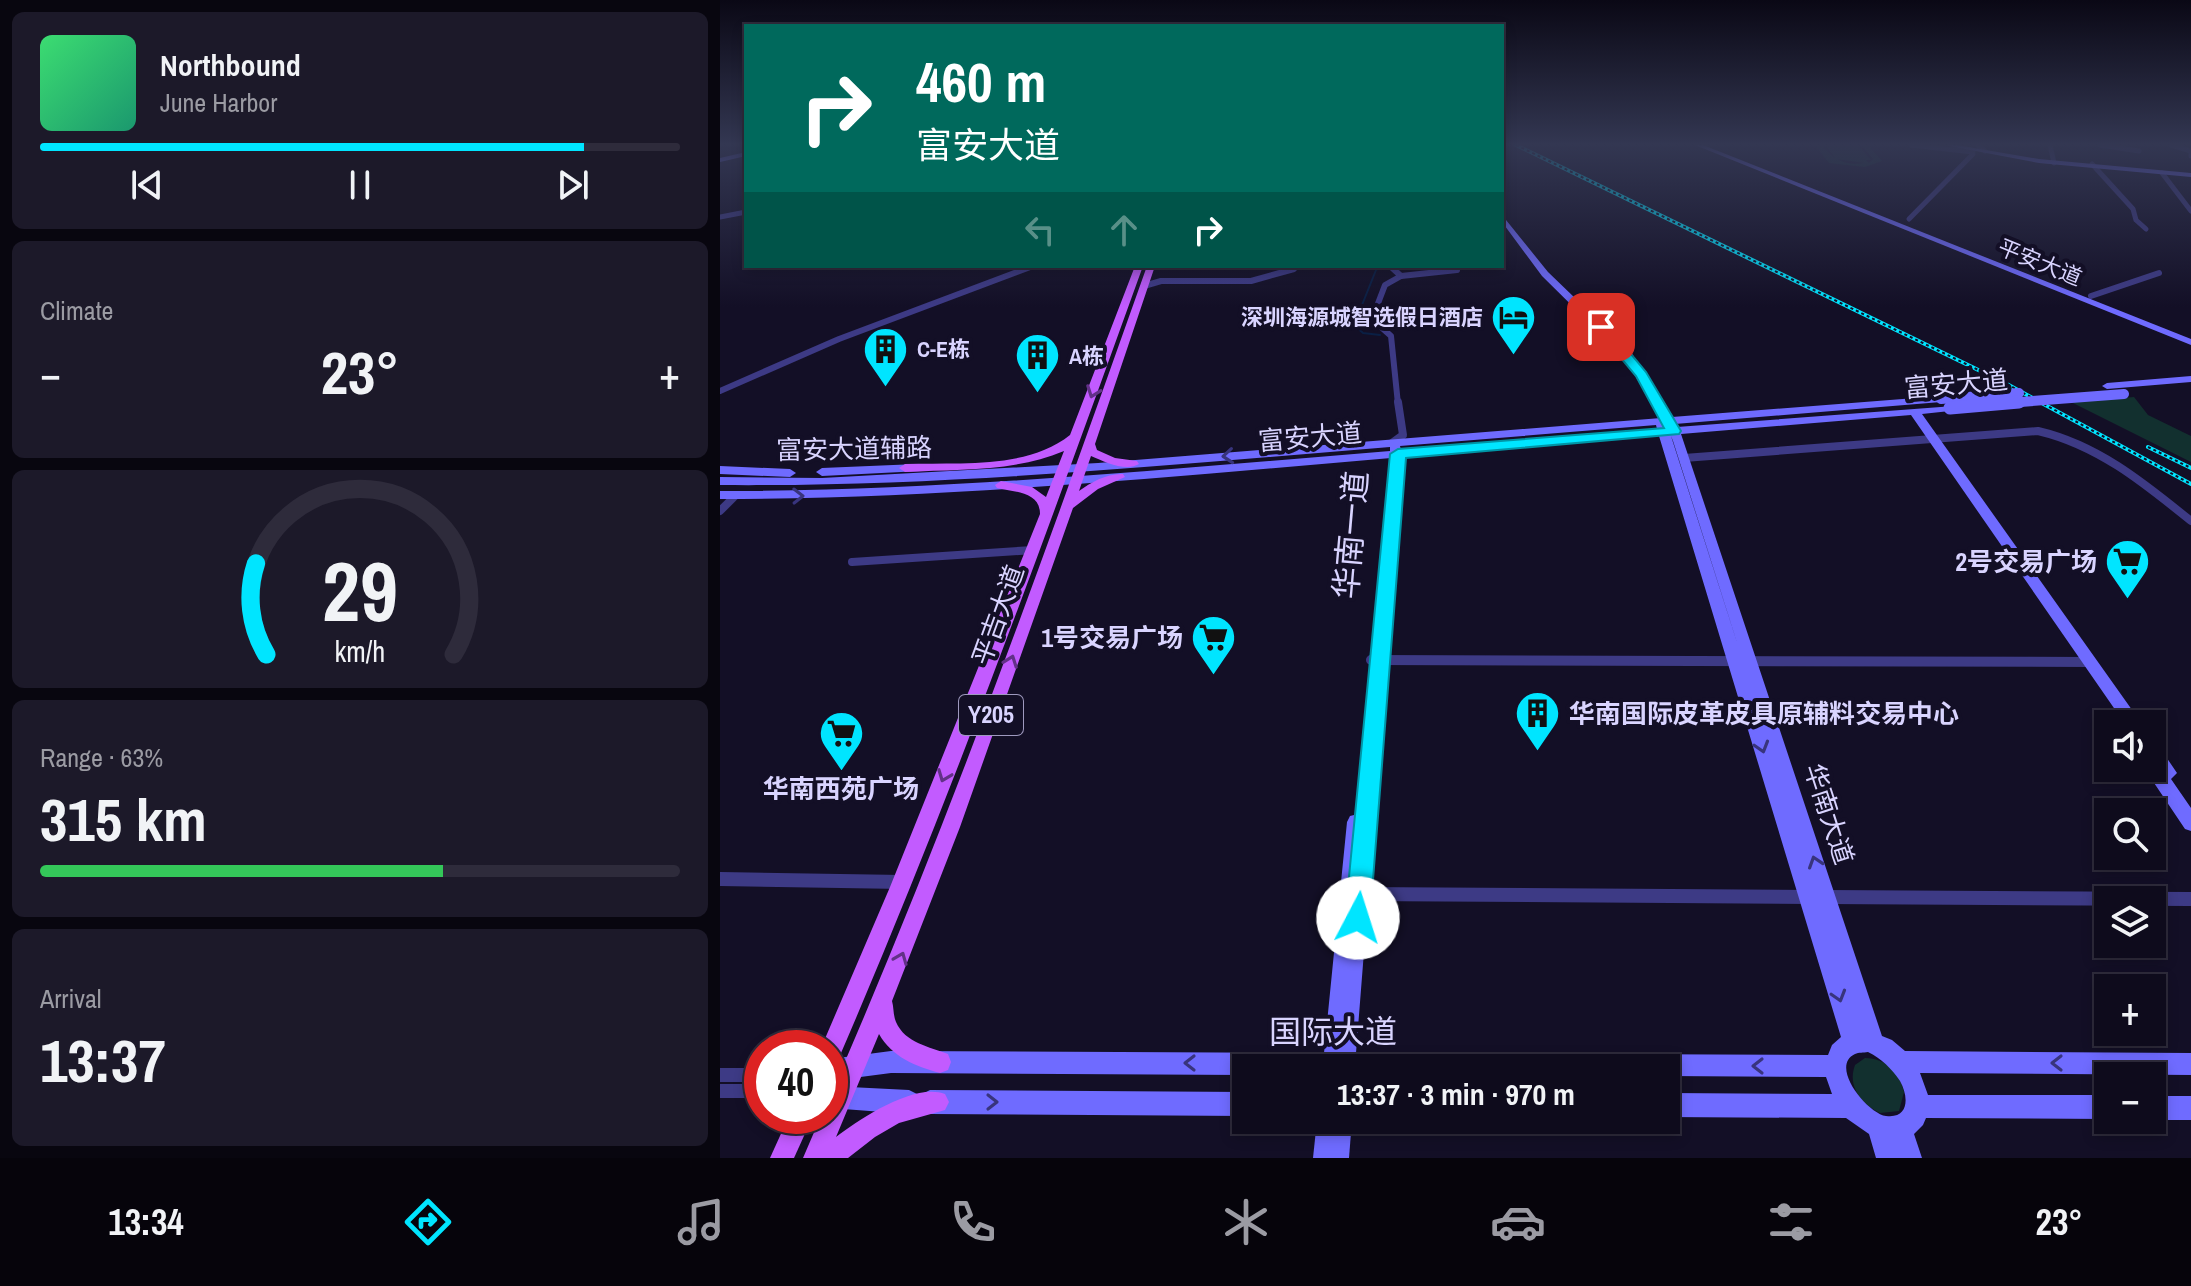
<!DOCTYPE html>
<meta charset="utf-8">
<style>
:root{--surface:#0e0b1c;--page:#1c1929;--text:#f1f3f6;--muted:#9b9ba3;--line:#2e2b3b;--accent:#00e5ff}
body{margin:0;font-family:"Archivo Narrow","Noto Sans SC",sans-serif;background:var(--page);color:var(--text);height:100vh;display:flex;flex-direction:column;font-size:30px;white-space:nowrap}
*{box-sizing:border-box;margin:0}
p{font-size:26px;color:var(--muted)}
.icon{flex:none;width:44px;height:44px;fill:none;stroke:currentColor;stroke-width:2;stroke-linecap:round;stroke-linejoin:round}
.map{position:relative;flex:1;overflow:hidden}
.drawer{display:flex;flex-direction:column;gap:12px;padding:12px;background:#08060f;width:720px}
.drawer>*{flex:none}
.hud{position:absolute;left:24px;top:24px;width:760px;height:244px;border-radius:0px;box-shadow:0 4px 12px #0003,0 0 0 2px var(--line);background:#00695c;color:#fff;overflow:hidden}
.controls{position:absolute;left:1374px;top:710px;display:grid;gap:16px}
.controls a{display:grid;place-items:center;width:72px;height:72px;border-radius:0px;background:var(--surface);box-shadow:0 4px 12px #0003,0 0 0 2px var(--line);font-size:40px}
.speed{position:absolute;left:24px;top:1030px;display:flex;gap:16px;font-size:40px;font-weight:700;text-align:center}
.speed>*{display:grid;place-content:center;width:104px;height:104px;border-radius:50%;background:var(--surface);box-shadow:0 4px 12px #0003,0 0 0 2px var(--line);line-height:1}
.speed .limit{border:12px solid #d22;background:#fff;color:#111}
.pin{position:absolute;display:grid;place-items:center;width:68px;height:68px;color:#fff;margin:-34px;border-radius:16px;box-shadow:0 4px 12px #0006}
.me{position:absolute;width:88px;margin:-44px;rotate:5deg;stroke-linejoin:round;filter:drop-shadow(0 0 6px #0008)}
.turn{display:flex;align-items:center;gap:28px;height:168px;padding:0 40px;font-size:36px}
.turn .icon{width:104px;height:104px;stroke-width:2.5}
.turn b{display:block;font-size:56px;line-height:68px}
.lanes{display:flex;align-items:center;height:76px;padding:0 40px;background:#0003;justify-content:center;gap:40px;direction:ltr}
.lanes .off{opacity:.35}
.big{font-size:60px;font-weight:700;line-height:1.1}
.drawer .card{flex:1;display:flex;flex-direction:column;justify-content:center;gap:12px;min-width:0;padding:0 28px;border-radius:12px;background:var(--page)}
.drawer .dial{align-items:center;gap:0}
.dial svg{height:208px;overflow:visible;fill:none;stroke:var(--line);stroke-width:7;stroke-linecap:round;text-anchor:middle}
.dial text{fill:var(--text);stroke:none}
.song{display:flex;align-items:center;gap:24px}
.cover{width:96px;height:96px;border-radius:12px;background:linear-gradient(135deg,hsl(140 70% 55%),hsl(160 70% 35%))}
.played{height:8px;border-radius:4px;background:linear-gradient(90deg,var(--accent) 85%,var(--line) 85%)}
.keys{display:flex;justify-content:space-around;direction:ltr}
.heat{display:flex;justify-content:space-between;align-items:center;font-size:44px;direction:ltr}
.charge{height:12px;border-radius:6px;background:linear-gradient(90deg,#34c759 63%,var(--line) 0)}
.trip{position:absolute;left:512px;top:1054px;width:448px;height:80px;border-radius:0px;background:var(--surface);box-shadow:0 4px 12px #0003,0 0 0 2px var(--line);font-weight:700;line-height:80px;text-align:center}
.menu{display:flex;height:128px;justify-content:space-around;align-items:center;background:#06040b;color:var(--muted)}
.menu .icon{width:56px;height:56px}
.menu .on{color:var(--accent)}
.menu b{font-size:36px;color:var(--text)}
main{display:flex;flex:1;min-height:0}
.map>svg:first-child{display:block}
.green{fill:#12302f}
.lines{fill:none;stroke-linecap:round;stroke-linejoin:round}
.stream{stroke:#0a1f44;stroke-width:2}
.street-far4{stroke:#3d3a85;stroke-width:5}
.street-far3{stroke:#3d3a85;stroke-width:6}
.street-far2{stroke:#3d3a85;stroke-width:8}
.street-far1{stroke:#3d3a85;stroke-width:10}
.street{stroke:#3d3a85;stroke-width:14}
.secondary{fill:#6f6bff;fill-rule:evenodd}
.primary{fill:#c25bff;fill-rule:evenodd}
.rail-casing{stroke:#00e5ff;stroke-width:4}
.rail{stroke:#130f26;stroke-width:2;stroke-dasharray:3;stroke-linecap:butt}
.secondary-bridge-far1{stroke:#6f6bff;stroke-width:10}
.secondary-bridge{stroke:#6f6bff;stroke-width:13}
.oneway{stroke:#623188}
.oneway2{stroke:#38347d}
.route{fill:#00e5ff;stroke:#0095a6;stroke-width:2}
.labels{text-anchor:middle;stroke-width:8;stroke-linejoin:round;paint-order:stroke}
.far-street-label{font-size:22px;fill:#d9d4ff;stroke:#130f26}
.far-poi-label{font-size:22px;font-weight:bold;fill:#d9d4ff;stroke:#130f26;text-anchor:start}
.shield{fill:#130f26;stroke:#9e99be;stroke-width:2}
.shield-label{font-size:24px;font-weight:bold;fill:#d9d4ff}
.street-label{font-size:26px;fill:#d9d4ff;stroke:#130f26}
.poi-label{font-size:26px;font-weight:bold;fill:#d9d4ff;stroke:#130f26;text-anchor:end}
.near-street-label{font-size:32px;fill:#d9d4ff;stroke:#130f26}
</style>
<main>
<section class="drawer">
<div class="card">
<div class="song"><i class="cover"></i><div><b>Northbound</b><p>June Harbor</p></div></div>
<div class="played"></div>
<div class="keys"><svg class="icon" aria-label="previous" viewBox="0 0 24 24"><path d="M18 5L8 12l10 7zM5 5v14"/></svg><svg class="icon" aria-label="pause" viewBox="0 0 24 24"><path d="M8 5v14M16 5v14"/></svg><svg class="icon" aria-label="next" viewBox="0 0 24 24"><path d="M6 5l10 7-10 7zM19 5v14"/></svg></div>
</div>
<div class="card"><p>Climate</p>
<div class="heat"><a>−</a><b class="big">23°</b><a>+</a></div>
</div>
<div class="card dial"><svg viewBox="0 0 100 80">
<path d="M14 69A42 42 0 1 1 86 69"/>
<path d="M14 69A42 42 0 0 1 10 34" stroke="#00e5ff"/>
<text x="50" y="56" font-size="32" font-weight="700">29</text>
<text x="50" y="72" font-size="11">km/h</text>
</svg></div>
<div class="card"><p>Range · 63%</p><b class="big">315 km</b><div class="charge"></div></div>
<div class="card"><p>Arrival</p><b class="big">13:37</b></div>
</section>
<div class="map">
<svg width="1471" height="1158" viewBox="0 0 1471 1158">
<rect width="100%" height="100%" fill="#130f26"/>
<g class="green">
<path d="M1095,145H1102C1114,160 1125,166 1144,163L1116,159L1105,145H1138L1151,160H1146L1149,163L1153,159L1141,145H1148L1162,161L1145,167L1109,163Z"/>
<path d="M1414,397L1428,415L1471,436V462L1351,402Z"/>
<path d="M1145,1058C1166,1058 1179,1073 1184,1092L1179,1111L1160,1113C1141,1104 1127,1086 1135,1065Z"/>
</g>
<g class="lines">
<path class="stream" d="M660,335L643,333L634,325L656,270L663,266"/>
<g class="street-far4">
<path d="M1191,145L1253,152"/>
<path d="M1258,145L1265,151"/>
<path d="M1330,145L1334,163"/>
<path d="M1380,145L1419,151"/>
<path d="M1451,145L1471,151V156"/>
<path d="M1372,164L1413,209L1416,220L1426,229"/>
<path d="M1442,173L1471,211"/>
<path d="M0,217L26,212"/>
<path d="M1189,219L1253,154"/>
</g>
<g class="street-far3">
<path d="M670,266L681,276L665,285L652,319L671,336L678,404"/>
<path d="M681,276L737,270"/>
<path d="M424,286L441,281H531L574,269L573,266"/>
<path d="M1371,296L1439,273"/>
<path d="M0,391L119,339L313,266"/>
</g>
<g class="street-far2">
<path d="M672,443L683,435L678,402"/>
<path d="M964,458L1318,431C1378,445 1424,483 1471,521"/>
<path d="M0,511L15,496"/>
<path d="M132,562L313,550"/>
</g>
<path class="street-far1" d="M651,660L1370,662"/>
<g class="street">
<path d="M0,879L183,882"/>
<path d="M637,894L1090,897"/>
<path d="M1105,897L1471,899"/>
<path d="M0,1075H42"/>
<path d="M0,1091H42"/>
</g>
<g class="secondary">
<path d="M975,145H983L1471,339V345Z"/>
<path d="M1224,145H1237L1319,159L1471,173V177L1319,163Z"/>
<path d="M26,152V156L0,162V158Z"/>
<path d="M782,215L828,272L911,352L952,417L1221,396L1226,399L1221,402L955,424L957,427L1234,406L1236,408L1230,411L1202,414L1422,724H1405L1191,415L961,434L1162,1036L1172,1040L1185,1051L1471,1053V1075L1200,1073L1208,1095H1388V1119L1206,1118L1203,1125L1194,1134L1202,1158H1156L1149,1134L1126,1118L946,1117V1093L1112,1094L1106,1077L946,1076V1068H526V1075L171,1073L110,1081V1059L171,1051L604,1053L627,822L630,816L638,814L672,462L671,458C448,477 224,499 0,499V491C224,491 447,469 670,451V447C447,465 224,487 0,485V477L102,478L378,463L941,418L903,356L822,276L782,222ZM936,425L937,429L681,450L680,446ZM939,436L1121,1037L1112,1045L1108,1055L636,1053L683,457ZM951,436L953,441L1021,655ZM1148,1052C1161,1058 1172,1069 1180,1081C1189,1097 1189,1119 1166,1116C1147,1113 1109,1066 1135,1054C1139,1052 1143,1053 1148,1052Z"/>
<path d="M1471,376V382L1387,389L1382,386L1387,383Z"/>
<path d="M197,464L201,465L203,468L201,471L102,476L96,472L102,468Z"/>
<path d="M0,466L70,469L76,473L70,477L0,474Z"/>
<path d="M1432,743L1438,745L1457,773L1451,779L1471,808V831L1465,829L1424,768H1432Z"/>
<path d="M110,1086L189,1090L197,1094L200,1100L202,1094L210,1090L526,1092V1116L210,1114L202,1110L200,1104L197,1110L189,1114L110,1108Z"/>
<rect x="1432" y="1096" width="39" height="24"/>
<path d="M597,1120H632L629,1158H593Z"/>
</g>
<g class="primary">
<path d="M415,266H423C327,532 231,799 118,1060L110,1063V1048H101L170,887L320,514C320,491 293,492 277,488L275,485L281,481L312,487L326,497L344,451C294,472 239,469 185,472L179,468L185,464C238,462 306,470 350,435Z"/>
<path d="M427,266H435L375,444L377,450L395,458L417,461L419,464C406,472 385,462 371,456L359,491C371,482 388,473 403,474L405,477L378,489L353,508L240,827L172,1001C174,1008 173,1015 176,1022C185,1043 210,1047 228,1054L231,1062L228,1070L220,1073C195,1066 172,1057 159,1034L116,1137C139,1119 195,1082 225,1094L229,1102L225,1110L179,1123L155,1137L128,1158H83L101,1116H110V1096C229,824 328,545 427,266Z"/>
<path d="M69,1116H93L74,1158H50Z"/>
</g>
<defs>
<g id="rail">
<path d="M796,145L1285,383L1471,484"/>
<path d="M1428,447L1471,468"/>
</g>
</defs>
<use href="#rail" class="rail-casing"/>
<use href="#rail" class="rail"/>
<g class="secondary-bridge-far1">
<path d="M1221,399L1299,393"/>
<path d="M1274,404L1404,394"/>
</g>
<path class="secondary-bridge" d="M1230,408L1299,402"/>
</g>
<defs><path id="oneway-chevron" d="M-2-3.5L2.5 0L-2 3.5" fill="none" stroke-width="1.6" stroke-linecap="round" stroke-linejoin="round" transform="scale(2)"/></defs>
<g class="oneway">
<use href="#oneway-chevron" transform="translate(373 392) rotate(110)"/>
<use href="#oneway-chevron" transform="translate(291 661) rotate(-70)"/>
<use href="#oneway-chevron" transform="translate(224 776) rotate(111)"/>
<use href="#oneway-chevron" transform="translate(181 958) rotate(-68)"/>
</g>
<g class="oneway2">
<use href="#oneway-chevron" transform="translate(508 456) rotate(175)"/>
<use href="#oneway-chevron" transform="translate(78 496) rotate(-1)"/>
<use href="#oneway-chevron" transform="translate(1042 747) rotate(73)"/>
<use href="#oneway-chevron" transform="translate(1095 862) rotate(-108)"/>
<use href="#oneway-chevron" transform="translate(1119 996) rotate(73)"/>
<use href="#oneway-chevron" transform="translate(470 1063) rotate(-180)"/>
<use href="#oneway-chevron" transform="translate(1337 1063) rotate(-180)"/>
<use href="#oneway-chevron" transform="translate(1038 1066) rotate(-180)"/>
<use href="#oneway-chevron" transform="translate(272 1102)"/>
</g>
<linearGradient id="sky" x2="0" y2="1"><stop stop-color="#0a0815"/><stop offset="0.47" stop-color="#333752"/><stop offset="1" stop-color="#333752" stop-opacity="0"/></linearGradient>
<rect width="1471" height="307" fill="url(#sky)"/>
<path class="route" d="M881,323L886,324L926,372L961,431L959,434L686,458L650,918L647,927L638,931L628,927L625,918L670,454L678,449L944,428L916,376L875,327Z"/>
<defs>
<symbol id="hotel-pin" viewBox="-11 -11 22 30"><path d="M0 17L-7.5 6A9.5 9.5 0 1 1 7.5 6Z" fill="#00e5ff" stroke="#130f26"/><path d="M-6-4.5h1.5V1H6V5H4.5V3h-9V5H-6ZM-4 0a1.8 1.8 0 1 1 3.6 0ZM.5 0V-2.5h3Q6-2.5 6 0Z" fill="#111"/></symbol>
<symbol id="building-pin" viewBox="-11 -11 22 30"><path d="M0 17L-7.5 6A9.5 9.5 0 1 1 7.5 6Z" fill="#00e5ff" stroke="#130f26"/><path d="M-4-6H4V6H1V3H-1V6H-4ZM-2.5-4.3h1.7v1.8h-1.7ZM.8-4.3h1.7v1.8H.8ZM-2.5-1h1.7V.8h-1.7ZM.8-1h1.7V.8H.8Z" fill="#111"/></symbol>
<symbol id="supermarket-pin" viewBox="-11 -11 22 30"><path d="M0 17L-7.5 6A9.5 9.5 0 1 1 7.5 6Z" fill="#00e5ff" stroke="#130f26"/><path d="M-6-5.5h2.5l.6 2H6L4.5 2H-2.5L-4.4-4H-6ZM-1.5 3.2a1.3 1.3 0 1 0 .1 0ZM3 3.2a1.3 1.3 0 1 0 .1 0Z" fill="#111"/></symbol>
</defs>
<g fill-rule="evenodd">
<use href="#hotel-pin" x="768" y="292" width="51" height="69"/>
<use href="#building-pin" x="140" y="324" width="51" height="69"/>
<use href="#building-pin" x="292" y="330" width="51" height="69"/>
<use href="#supermarket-pin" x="1382" y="536" width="51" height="69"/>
<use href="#supermarket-pin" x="468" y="612" width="51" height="69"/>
<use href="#building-pin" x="792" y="688" width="51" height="69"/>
<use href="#supermarket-pin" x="96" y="708" width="51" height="69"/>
</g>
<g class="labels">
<g class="far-street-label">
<text transform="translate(1320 262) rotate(22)" y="8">平安大道</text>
</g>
<g class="far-poi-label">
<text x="763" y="325" text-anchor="end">深圳海源城智选假日酒店</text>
<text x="197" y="357">C-E栋</text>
<text x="349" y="364">A栋</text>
</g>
<rect class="shield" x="239" y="695" width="64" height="40" rx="6"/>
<g class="shield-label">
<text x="271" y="723">Y205</text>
</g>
<g class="street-label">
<text transform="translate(1236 384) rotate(-5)" y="9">富安大道</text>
<text transform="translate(590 437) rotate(-5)" y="9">富安大道</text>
<text transform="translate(134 449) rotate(-1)" y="9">富安大道辅路</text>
<text transform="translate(278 615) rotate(-70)" y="9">平吉大道</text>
<text transform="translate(1109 814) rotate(72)" y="9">华南大道</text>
</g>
<g class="poi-label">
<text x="1377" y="571">2号交易广场</text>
<text x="463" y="647">1号交易广场</text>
<text x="849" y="723" text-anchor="start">华南国际皮革皮具原辅料交易中心</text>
<text x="121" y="798" text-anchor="middle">华南西苑广场</text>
</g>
<g class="near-street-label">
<text transform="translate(631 535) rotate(-85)" y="11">华南一道</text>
<text x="613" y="1043">国际大道</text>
</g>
</g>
</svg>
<div class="controls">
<a><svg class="icon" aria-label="sound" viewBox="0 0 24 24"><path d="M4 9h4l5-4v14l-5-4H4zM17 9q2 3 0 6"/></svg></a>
<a><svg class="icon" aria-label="search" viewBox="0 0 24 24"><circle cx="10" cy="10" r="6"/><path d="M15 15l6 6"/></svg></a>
<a><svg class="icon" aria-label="layers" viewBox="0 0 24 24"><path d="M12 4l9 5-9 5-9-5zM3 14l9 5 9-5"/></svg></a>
<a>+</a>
<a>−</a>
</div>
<div class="speed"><div class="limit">40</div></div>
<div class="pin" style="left:881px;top:327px;background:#d93025"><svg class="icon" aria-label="arrive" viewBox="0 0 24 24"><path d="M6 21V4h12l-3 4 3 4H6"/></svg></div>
<svg class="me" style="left:638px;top:918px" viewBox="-20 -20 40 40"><circle r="19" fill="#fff"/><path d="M0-13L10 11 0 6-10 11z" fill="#00e5ff"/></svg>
<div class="trip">13:37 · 3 min · 970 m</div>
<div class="hud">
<div class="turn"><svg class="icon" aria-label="right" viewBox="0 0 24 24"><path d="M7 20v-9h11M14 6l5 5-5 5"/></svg><div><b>460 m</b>富安大道</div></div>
<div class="lanes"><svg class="icon off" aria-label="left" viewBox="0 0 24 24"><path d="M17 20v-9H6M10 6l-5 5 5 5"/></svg><svg class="icon off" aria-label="ahead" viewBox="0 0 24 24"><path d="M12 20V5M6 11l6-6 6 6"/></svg><svg class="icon" aria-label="right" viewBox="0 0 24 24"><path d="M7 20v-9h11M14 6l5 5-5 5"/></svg></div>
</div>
</div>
</main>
<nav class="menu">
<b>13:34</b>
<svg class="icon on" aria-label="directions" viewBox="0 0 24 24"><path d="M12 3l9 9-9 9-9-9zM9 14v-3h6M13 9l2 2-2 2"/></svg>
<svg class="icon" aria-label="music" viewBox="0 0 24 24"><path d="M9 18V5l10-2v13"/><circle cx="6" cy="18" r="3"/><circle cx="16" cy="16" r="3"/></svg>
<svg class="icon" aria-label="phone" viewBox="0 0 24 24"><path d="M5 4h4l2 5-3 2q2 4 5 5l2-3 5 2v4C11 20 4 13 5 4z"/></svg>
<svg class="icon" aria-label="climate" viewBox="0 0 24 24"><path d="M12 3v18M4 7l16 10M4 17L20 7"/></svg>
<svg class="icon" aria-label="car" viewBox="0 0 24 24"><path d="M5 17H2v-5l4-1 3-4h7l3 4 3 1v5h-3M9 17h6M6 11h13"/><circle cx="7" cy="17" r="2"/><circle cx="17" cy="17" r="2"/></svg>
<svg class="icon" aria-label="filters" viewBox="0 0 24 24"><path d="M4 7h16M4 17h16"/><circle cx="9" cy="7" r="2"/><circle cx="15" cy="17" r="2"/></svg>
<b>23°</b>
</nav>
